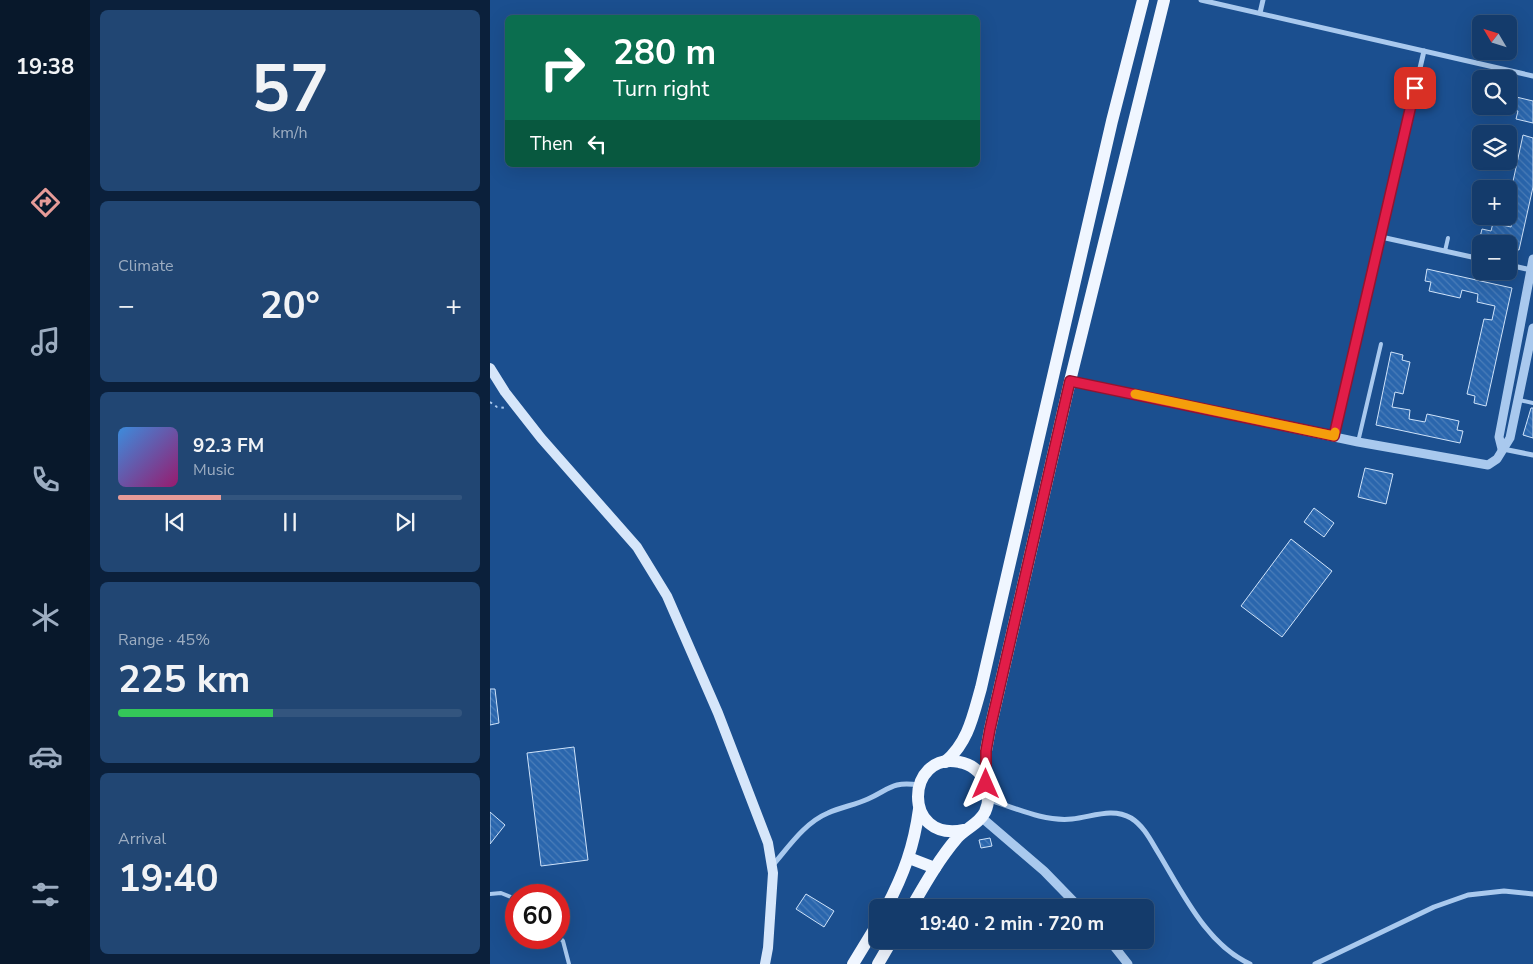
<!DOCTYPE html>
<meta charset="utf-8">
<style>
:root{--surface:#143b6b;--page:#214673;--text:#f1f3f6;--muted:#9dadc1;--line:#33557e;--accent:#e69b98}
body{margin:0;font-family:"Nunito Sans",sans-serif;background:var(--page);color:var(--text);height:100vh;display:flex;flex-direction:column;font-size:19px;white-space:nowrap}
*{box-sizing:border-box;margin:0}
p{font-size:16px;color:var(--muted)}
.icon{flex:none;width:28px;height:28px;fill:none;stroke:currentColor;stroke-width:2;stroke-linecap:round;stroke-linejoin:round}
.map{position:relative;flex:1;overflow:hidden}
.side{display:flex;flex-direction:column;gap:10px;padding:10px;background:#0b203b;width:400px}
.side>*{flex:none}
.top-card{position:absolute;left:15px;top:15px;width:475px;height:152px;border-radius:8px;box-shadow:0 5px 20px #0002,0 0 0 1px var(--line);background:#0b6e4f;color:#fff;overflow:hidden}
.needle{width:32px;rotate:308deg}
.controls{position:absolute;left:982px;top:15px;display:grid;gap:10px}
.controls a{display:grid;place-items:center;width:45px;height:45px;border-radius:8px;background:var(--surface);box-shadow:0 5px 20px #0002,0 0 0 1px var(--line);font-size:25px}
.speed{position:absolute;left:15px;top:884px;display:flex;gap:10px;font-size:25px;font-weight:700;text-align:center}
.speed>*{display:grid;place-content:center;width:65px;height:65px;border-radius:50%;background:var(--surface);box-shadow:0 5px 20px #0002,0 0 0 1px var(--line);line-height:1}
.speed .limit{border:8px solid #d22;background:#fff;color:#111}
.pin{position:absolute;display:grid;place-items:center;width:42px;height:42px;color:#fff;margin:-21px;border-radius:10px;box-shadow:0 2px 8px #0006}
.me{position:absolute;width:55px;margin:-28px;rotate:0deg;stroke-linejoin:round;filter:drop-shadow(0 0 4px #0008)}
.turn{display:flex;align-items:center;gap:18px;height:105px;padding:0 25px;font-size:22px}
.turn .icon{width:65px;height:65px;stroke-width:2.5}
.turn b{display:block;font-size:35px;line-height:42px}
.then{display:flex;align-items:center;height:48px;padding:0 25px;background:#0003;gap:10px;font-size:19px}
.big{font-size:38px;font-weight:700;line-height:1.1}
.side .card{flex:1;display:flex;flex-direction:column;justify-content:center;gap:8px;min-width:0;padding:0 18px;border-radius:8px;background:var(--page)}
.side .dial{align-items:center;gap:0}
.dial b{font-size:65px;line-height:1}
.song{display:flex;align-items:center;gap:15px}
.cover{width:60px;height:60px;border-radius:8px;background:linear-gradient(135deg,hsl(210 70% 55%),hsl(320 70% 35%))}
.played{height:5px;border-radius:2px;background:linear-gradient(90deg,var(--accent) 30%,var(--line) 30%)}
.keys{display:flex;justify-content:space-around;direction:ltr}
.heat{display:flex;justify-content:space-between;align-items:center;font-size:28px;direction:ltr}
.charge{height:8px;border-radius:4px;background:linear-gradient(90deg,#34c759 45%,var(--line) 0)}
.trip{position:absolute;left:379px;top:899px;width:285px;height:50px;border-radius:8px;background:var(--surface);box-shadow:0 5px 20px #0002,0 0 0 1px var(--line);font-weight:700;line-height:50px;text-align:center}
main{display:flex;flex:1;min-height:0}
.tab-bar{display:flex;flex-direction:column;width:90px;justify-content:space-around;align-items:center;background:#08182b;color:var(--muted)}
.tab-bar .icon{width:35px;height:35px}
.tab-bar .active{color:var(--accent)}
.tab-bar b{font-size:22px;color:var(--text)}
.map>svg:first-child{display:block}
.building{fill:url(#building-back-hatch);stroke:#cfe3fa}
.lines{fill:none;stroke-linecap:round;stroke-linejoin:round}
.path{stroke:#a9c9ee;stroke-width:2;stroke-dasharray:2.5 4;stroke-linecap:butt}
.service{stroke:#a9c9ee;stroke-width:4}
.minor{stroke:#a9c9ee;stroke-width:5}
.tertiary{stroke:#a9c9ee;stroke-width:9}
.secondary{stroke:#d6e6fa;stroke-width:10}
.primary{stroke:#f0f6ff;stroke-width:12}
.route-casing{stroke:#92132f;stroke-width:12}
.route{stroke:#e11d48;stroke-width:9}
.slow{stroke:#f59e0b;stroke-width:9}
</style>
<main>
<nav class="tab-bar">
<b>19:38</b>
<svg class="icon active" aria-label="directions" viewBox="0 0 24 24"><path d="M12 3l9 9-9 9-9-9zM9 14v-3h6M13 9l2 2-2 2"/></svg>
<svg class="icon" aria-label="music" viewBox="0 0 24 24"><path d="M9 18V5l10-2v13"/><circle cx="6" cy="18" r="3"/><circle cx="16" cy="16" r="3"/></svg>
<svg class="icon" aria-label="phone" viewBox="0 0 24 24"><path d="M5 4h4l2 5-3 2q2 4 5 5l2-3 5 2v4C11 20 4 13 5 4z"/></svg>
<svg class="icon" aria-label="climate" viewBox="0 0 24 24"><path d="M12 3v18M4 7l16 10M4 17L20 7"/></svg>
<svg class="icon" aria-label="car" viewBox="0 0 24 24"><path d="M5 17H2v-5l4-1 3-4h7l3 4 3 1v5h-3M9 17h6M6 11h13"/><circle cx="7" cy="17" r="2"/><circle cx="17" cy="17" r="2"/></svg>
<svg class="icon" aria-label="filters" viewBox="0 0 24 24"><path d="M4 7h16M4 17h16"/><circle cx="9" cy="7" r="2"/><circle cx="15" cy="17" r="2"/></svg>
</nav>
<section class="side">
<div class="card dial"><b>57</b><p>km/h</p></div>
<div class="card"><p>Climate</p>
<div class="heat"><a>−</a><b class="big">20°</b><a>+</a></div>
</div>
<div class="card">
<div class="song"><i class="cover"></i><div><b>92.3 FM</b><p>Music</p></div></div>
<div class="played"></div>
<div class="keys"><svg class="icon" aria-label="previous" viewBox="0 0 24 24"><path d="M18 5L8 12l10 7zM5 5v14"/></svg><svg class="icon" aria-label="pause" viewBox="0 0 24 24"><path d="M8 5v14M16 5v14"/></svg><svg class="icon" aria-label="next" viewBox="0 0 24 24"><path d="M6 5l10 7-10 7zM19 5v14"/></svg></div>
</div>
<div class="card"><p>Range · 45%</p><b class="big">225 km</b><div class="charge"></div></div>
<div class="card"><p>Arrival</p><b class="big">19:40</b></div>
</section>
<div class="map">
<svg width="1043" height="964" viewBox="0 0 1043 964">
<defs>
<pattern id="building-back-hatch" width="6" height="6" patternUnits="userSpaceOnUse" patternTransform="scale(1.25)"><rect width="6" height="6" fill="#2a66ad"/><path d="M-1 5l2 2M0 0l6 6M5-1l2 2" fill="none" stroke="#4a7db9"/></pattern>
</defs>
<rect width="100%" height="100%" fill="#1b4f8f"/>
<g class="building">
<path d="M1022,96L1043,101V123L1026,119L1028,111L1019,109Z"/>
<path d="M1033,135L1043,138V187L1029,250L1019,248V244H1000L989,241L992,229L1001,231L1003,223L1021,227L1024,213L1019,211V200Z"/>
<path d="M937,269L1022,288L996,406L984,403L985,396L977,394L994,319L1002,320L1005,306L987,302L988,294L972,290L970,298L939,291L941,282L935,281Z"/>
<path d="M901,352L913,355L912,360L920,362L913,394L905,392L902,407L920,410L919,419L935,422L937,414L969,421L967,430L973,431L970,443L886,425Z"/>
<path d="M1041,408H1043V438L1033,435Z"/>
<path d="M875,468L903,474L896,504L868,497Z"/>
<path d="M824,508L844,523L834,537L814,522Z"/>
<path d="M801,539L842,571L792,637L751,606Z"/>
<path d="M0,689H5L9,723L0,725Z"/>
<path d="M84,747L98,860L51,866L37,753Z"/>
<path d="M0,812L15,825L0,844Z"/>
<path d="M500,838L502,846L491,848L489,840Z"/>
<path d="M316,894L344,911L334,927L306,909Z"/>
</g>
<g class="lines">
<path class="path" d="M0,402L7,407L15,408"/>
<g class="service">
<path d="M955,251L958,238"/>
<path d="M1029,400L1043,403"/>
<path d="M868,442L891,344"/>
<path d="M0,894L11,893L26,899"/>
<path d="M69,937L73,941L79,964"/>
</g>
<g class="minor">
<path d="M711,0L1043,76"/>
<path d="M770,13L773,0"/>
<path d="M891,237L991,259"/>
<path d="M1019,265L1041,270"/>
<path d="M844,436L934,51"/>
<path d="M1013,449L1043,455"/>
<path d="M500,800C525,808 555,822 582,819C602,817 622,807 641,818C654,826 661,841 669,854C692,892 717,945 760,964"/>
<path d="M282,866C298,848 314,823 338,813C351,807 365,805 378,799C400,789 402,781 429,785"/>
<path d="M825,964L944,907L978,895L1014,891L1043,894"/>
</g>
<g class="tertiary">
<path d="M580,381L868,442L998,465L1007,459L1020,438L1043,328"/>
<path d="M1012,449L1009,437L1043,259"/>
<path d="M491,817L554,871L590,908"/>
<path d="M619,940L638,964"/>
</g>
<path class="secondary" d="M0,368L15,392L51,438L147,547L177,596L228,713L278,843L283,873L278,948L275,964"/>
<g class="primary">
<path d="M455,762C478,743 483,716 491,688L622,121L653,0"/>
<path d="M496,784V751L500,729L580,381L674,0"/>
<path d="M419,858L445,868"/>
<path d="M396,908C414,874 424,846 429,809"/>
<path d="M421,908C435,884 449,859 467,838C476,828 489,824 495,812C499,803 500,791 495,782C490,771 481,764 469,762C416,751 411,843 474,830"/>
<path d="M363,964L388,923"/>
<path d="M388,964L402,940"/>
</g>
</g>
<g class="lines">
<defs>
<path id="route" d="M496,784V751L500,729L580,381L844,436L925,88"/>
</defs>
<use href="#route" class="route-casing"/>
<use href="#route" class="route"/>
<path class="slow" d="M645,394L844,436L845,432"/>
</g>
</svg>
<div class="controls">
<a><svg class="needle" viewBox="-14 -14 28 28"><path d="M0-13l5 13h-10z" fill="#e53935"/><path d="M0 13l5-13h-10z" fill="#9dadc1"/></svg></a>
<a><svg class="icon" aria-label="search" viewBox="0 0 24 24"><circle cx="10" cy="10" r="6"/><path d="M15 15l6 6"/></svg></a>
<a><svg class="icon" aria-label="layers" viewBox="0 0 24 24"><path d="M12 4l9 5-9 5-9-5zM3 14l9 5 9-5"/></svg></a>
<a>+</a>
<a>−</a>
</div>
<div class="speed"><div class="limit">60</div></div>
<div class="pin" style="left:925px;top:88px;background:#d93025"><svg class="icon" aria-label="arrive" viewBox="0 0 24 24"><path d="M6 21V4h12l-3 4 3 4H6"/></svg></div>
<svg class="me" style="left:496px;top:784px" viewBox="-20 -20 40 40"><path d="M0-17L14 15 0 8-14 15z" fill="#e11d48" stroke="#fff" stroke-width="4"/></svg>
<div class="trip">19:40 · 2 min · 720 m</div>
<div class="top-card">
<div class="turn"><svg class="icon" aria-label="right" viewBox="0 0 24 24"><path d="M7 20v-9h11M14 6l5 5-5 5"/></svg><div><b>280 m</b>Turn right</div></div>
<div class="then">Then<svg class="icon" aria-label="left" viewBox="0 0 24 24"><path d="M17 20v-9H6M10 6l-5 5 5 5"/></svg></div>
</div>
</div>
</main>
